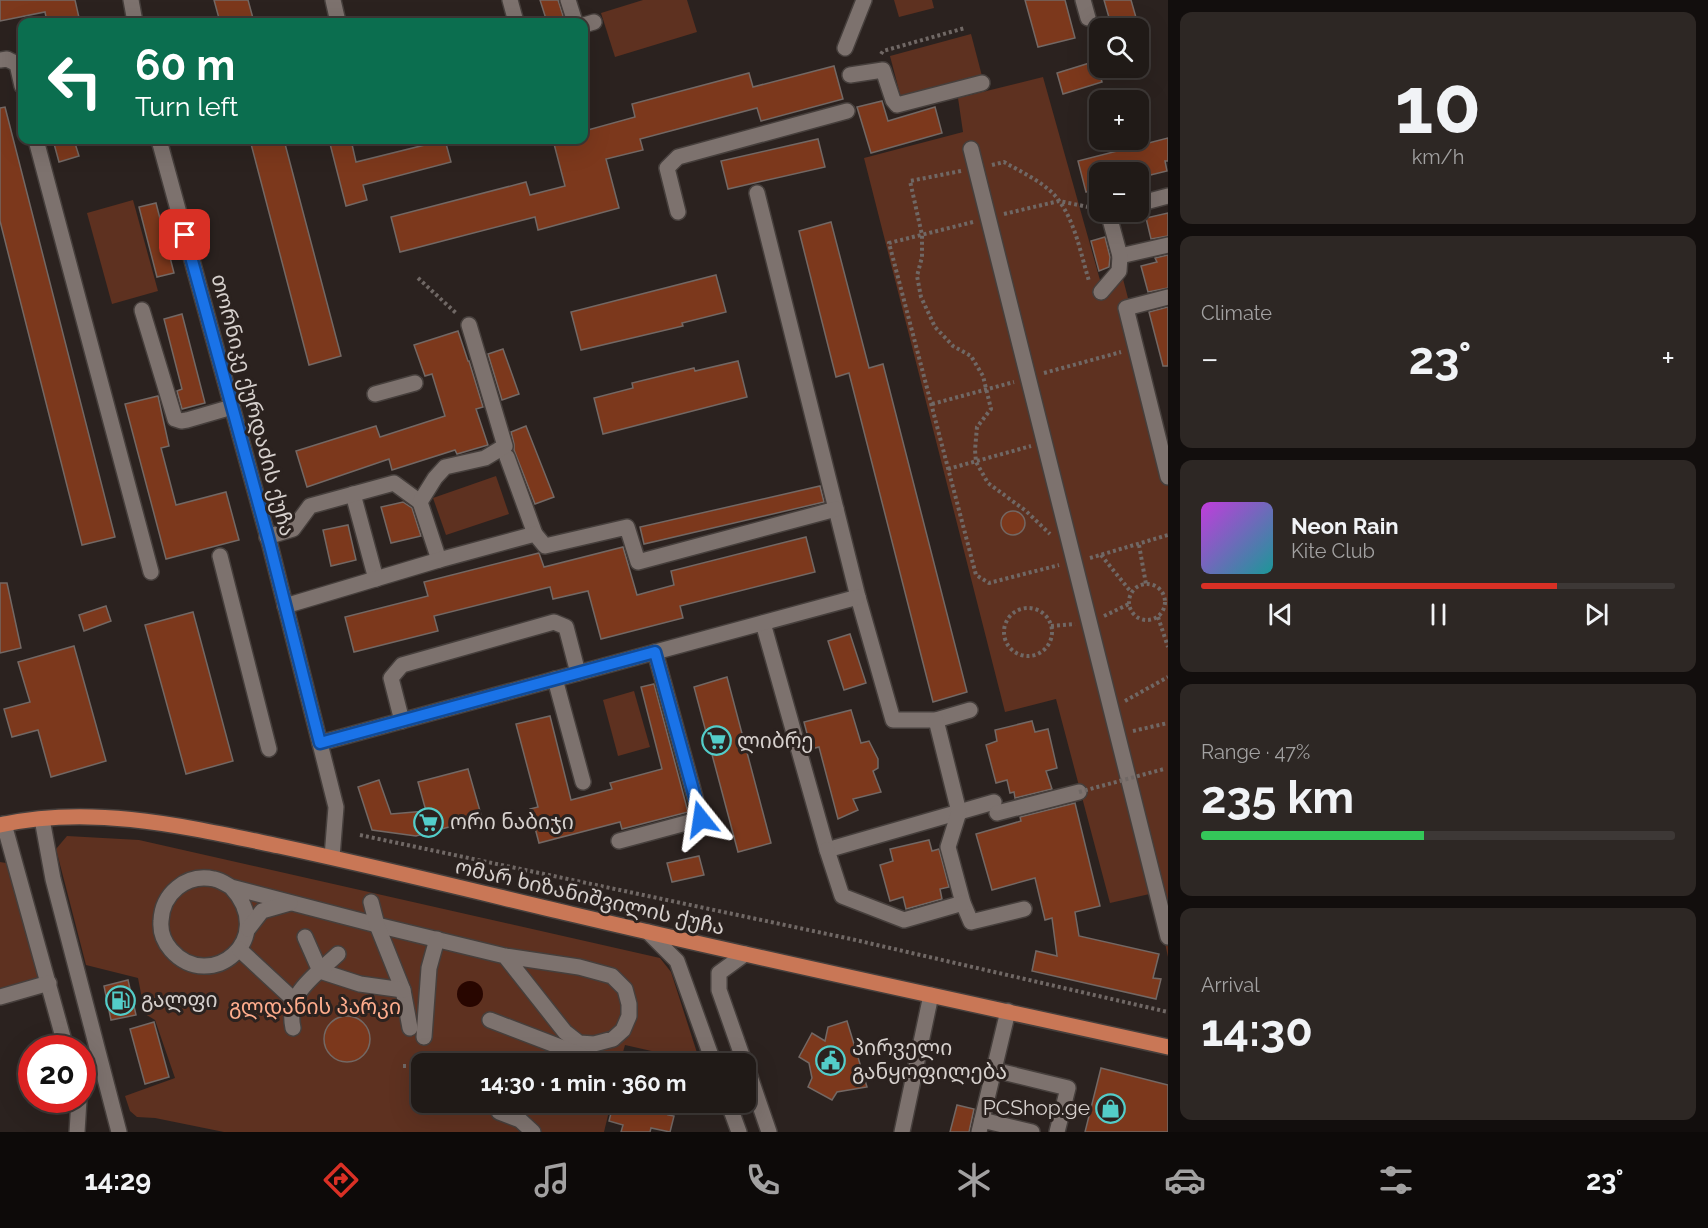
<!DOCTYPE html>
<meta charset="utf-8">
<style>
:root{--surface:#201a17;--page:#2d2724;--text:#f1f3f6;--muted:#a2a1a1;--line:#3d3836;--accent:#d93025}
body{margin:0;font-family:Raleway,"Noto Sans Georgian",sans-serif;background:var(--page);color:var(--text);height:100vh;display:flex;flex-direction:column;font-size:22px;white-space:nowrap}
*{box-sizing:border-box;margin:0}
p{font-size:20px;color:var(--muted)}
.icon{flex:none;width:33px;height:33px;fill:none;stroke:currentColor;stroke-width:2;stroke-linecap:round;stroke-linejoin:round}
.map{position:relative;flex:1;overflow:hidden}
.drawer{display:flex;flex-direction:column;gap:12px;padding:12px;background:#120e0d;width:540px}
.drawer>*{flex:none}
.banner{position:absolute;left:18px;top:18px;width:570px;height:126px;border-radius:12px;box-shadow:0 6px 24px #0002,0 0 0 2px var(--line);background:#0b6e4f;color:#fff;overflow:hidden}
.controls{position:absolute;left:1089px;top:18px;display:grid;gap:12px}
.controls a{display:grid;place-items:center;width:60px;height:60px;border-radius:12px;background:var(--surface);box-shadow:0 6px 24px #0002,0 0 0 2px var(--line);font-size:30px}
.speed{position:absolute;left:18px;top:1035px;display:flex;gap:12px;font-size:30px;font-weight:700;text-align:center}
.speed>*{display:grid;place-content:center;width:78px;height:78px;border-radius:50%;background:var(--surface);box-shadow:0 6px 24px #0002,0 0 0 2px var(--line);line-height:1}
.speed .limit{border:9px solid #d22;background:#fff;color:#111}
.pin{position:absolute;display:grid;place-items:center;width:51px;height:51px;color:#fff;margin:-26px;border-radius:12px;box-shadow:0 3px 9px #0006}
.me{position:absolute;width:66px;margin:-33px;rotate:345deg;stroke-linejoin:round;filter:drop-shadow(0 0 4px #0008)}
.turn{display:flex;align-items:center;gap:21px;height:126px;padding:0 18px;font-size:27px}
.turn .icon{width:78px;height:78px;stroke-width:2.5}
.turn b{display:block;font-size:42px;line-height:51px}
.big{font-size:45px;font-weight:700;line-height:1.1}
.drawer .tile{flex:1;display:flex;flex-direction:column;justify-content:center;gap:9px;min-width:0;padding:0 21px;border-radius:12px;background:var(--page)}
.drawer .dial{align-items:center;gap:0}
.dial b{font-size:78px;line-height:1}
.song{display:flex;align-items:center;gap:18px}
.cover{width:72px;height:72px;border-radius:9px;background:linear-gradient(135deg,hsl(290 70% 55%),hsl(180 70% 35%))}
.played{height:6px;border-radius:3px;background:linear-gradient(90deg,var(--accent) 75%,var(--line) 75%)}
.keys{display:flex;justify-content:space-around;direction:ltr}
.heat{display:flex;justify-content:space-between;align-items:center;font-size:33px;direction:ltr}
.charge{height:9px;border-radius:4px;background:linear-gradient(90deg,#34c759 47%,var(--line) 0)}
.trip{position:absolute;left:411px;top:1053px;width:345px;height:60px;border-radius:12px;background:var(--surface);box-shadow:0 6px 24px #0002,0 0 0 2px var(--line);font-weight:700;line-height:60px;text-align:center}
.dock{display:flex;height:96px;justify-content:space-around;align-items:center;background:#0d0a09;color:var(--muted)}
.dock .icon{width:42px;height:42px}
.dock .on{color:var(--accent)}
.dock b{font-size:27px;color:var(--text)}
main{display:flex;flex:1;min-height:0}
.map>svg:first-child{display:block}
.green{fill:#5e3120}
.water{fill:#280600}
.building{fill:#7c381c;stroke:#736864;stroke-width:1.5}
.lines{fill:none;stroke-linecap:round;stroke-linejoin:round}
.minor-casing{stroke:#463f3c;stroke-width:18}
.major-casing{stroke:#463f3c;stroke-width:18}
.path{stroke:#706865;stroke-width:4;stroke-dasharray:3 3;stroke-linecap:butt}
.minor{stroke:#7d726e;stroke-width:15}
.major{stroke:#c97756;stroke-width:15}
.path-bridge{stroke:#706865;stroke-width:4;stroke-dasharray:3 3;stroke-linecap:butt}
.route-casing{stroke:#114b97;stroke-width:15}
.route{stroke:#1a73e8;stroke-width:10}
.labels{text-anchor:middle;stroke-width:6;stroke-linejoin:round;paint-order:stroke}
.street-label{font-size:21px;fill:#d6d0cd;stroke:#2b221f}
.poi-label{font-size:21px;fill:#d6d0cd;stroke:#2b221f;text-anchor:start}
.park-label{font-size:21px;fill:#ffad8d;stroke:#2b221f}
</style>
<main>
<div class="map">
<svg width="1168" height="1132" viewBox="0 0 1168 1132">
<rect width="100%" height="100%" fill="#2b221f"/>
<g class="green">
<path d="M643,0H687L697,32L615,57L601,13Z"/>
<path d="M894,0H932L934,8L899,17Z"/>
<path d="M971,34L982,76L901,98L890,56Z"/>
<path d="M1043,77L1100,280L1122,275L1168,453V957L1154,893L1110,903L1056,699L1005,712L864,158L963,132L958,98Z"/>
<path d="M133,200L158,291L112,304L87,213Z"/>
<path d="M496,476L509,514L446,535L433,498Z"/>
<path d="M634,691L650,747L618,756L603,700Z"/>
<path d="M67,836L139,840L660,958L671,972L700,1062L625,1045L620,1063L422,1064V1102L611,1103L604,1132H224L155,1118L137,1117L130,1111L125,1096L175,1078L155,1020L145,1014L138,978L86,965L56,849Z"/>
<path d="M0,862L6,863L42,980L0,991Z"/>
</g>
<circle class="water" cx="470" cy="994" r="13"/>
<g class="building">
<path d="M0,0H75L80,22H47L45,12L0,21Z"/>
<path d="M214,0H248L254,22H220Z"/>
<path d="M540,0H558L565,22H547Z"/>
<path d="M1025,0H1065L1075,38L1038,47Z"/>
<path d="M1104,0H1131L1139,28H1112Z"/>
<path d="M1096,61L1102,82L1063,94L1057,73Z"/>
<path d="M834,66L843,99L761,121L757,108L640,139L643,150L606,159L619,208L538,230L535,217L400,252L391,217L526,182L530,195L565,186L553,140H584V131L635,117L632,104L749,73L753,87Z"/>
<path d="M882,101L888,121L935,107L942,133L871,153L857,107Z"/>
<path d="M5,107L115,537L82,545L0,221V108Z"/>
<path d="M1168,138V161H1165L1167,171L1138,178V172H1100V188L1086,192L1078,161Z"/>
<path d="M818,139L825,167L728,189L721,161Z"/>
<path d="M53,140H74L79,156L59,162Z"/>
<path d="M250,140H284L341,356L309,365Z"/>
<path d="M329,140H351L356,162L445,140L451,162L363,185L367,200L346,206Z"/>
<path d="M156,203L174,273L157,277L139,207Z"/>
<path d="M1168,213V236L1151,239L1146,218Z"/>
<path d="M831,222L869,368L883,364L967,692L933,702L849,373L836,377L799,231Z"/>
<path d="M1105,237L1110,257L1109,267L1099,271L1091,241Z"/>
<path d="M1168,255V288L1148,292L1141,266L1157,262L1155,258Z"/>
<path d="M716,275L726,312L682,323L683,326L581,350L571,312Z"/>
<path d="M1168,307V366H1163L1149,312Z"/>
<path d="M182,314L205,403L182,409L177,391L182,389L164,319Z"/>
<path d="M458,331L468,361H469L483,407L476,409L488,445L457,454L455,450L392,470L389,459L307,487L296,451L376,426L380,437L445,416L432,374L425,376L414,345Z"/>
<path d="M503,349L519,394L502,400L488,354Z"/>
<path d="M738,361L747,397L603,434L594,398L633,388L632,383L694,368L695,371Z"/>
<path d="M158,396L169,446L161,448L176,505L226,492L239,540L166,559L125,404Z"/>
<path d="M526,426L554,497L535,504L514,450V444L511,432Z"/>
<path d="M820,486L824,502L644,544L640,527Z"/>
<path d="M403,502L412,508L421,536L391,543L381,507Z"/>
<circle cx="1013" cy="523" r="12"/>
<path d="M348,525L356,560L331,566L323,530Z"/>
<path d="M806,537L815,572L680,606L683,618L601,639L588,591L553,599L550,587L434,616L438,631L354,652L345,617L428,596L424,582L539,553L544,567L623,547L637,595L674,585L671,571Z"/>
<path d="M0,583H7L21,648L0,653Z"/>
<path d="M106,606L111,621L84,631L79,615Z"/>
<path d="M193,612L233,761L186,774L145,625Z"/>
<path d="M850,634L866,683L844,690L828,641Z"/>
<path d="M74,646L106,761L51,777L38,730L12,737L4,709L30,702L18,662Z"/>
<path d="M727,677L771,843L738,852L694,687Z"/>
<path d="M654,684L688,812L622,829L620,822L539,843L530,809L538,807L516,724L550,716L571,800L612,789L610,783L662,769L641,687Z"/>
<path d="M851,710L861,743L869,741L878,759V768L873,771L881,792L853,799L858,810L838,819L819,747L811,749L804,722Z"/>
<path d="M1032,721L1035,732L1048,729L1057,768L1046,771L1052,789L1015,798L1014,792L1010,793L1007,780L996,783L986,745L997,741L995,730Z"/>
<path d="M468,769L482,818L416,836L372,830L358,787L379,780L391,814L426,811L418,782Z"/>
<path d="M1075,803L1100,906L1075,912L1079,936L1159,954L1153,978L1161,979L1156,999L1032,971L1036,951L1057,956L1052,918L1045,920L1035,878L992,890L976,834L1021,821L1020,817Z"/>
<path d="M929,840L932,851L939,849L949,887L940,889L942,899L906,909L903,897L890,901L880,865L893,861L890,849Z"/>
<path d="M699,856L704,875L672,882L667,863Z"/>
<path d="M128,980L136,1015L111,1020L104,986Z"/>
<circle cx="347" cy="1039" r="23"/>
<path d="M847,1021L867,1087L837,1092L832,1100L808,1087L812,1078L809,1063L799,1057L812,1033L825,1041L828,1027Z"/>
<path d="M154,1022L169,1077L145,1084L130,1029Z"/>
<path d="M1101,1068L1168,1085V1132H1085Z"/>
<path d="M614,1102H671L668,1115L674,1116L670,1132L651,1128L650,1132H621L623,1125L609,1121Z"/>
<path d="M957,1105L974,1109L969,1132H950Z"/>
</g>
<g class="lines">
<defs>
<g id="minor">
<path d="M131,0L135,22"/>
<path d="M333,0L338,22"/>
<path d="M510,0L516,22"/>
<path d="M568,0L575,22"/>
<path d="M1083,0L1088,18"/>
<path d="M584,25L594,22"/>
<path d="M845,48L864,0"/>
<path d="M0,60L7,59L17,64L22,86"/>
<path d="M850,75L883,70L893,100L897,105L982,83"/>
<path d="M36,140L151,572"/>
<path d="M159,140L270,545L336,807L332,857"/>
<path d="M971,149L1168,937"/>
<path d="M757,193L858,597L893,720H936L970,710"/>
<path d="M1138,204L1168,196"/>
<path d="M678,212L667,168L678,157L847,111"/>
<path d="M1120,256L1168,245"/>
<path d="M1101,292L1119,271L1120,256L1108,212"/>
<path d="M1168,297L1126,308L1168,477"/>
<path d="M142,310L175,419L181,421L187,420L232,407"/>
<path d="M375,394L415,383"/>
<path d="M507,457L535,534"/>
<path d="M353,494L376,579"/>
<path d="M267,537L293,529L310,506L394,483L420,502"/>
<path d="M220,556L269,749"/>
<path d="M439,560L420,502L435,478L445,467L485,458L505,446L469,325"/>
<path d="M285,606L439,560L535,534L545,546L627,527L638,562L836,509"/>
<path d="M763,623L827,850L994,802"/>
<path d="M555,679L583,782"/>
<path d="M936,720L959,812L948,847L963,903L971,922L1024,909"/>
<path d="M402,721L391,678L402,665L554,622L566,627L578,673"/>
<path d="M320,743L858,597"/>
<path d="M997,813L1079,792"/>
<path d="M42,819L53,879L119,1132"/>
<path d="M4,824L66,1048"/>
<path d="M619,841L701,819L655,652"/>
<path d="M827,850L842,896L904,920L963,903"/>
<path d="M231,887C279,939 210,994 171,950C164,942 160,932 161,921C162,894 186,873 214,879C220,880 226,884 231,887L377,925L505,956L579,967L612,976L625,989L629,1004V1016L623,1030L613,1039L594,1044L579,1043L565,1032L505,956"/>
<path d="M371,902L377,925L403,990L410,1028"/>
<path d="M248,929L262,911L290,903"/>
<path d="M648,932L677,961L714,1064"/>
<path d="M305,937L320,971L360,984L403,990"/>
<path d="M239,949L294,1000"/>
<path d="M0,997L49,983"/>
<path d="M490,1020L597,1061"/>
<path d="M293,1028C285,993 316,975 338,954"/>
<path d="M424,1037L429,968L437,939"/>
<path d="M745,1064L719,990V973L745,954"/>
<path d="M746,1065L769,1132"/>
<path d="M994,1070L1068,1088L1057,1132"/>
<path d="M728,1102L739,1132"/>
<path d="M499,1112L520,1120L533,1132"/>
<path d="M982,1120L1032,1132"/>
<path d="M77,1132L79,1100"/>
<path d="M902,1132L931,995"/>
<path d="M979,1132L1008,1011"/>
</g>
<path id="major" d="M0,825C93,804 188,827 279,846C377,867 474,891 571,914C769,961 969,1003 1168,1047"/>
</defs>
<use href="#minor" class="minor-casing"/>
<use href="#major" class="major-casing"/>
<g class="path">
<path d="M881,54L883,51L965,28"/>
<path d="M992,165L1004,162C1023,173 1048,184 1060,202C1076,225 1081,255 1089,281"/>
<path d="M961,171L910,181L922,235V257L917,276L921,297L935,327L953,346L971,356L983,376L991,409L977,427L975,450L976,462L988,483L1026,511L1050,534"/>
<path d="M1004,214L1059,201L1093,208"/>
<path d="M973,222L889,243L976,575L989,583L1059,565"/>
<path d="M418,278L457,314"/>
<path d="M1044,373L1121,352"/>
<path d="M932,404L1014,382"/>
<path d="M948,469L1031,446"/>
<path d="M1139,545L1146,584"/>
<path d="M1101,555L1131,592"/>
<path d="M1090,558L1168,535"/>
<circle cx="1147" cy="602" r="18"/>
<circle cx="1028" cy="632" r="24"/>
<path d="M1104,616L1129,604"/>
<path d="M1158,617L1168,647"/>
<path d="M1051,626L1075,624"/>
<path d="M1125,701L1168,677"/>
<path d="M1133,731L1168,723"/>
<path d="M360,835L851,939L1168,1012"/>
<path d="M403,1066H412"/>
</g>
<use href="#minor" class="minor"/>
<use href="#major" class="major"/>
<path class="path-bridge" d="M1079,792L1164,769"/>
</g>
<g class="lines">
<defs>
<path id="route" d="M185,235L270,545L320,743L655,652L701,819"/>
</defs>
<use href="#route" class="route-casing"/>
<use href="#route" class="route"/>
</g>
<defs>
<symbol id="supermarket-ring" viewBox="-11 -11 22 22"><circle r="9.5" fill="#2b221f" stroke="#53cdc9" stroke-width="1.5"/><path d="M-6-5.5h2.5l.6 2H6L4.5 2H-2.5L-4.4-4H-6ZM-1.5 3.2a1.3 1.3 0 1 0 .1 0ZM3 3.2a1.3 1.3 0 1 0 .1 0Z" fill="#53cdc9"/></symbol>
<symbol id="fuel-ring" viewBox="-11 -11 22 22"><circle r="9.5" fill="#2b221f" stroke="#53cdc9" stroke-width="1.5"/><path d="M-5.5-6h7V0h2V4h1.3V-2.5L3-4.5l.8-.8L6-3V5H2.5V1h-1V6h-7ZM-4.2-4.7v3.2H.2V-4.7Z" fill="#53cdc9"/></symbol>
<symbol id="civic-ring" viewBox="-11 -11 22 22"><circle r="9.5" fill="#2b221f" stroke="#53cdc9" stroke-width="1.5"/><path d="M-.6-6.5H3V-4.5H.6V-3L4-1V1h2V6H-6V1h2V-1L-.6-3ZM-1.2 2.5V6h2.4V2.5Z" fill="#53cdc9"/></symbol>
<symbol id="shop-ring" viewBox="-11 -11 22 22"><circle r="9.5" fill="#2b221f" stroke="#53cdc9" stroke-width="1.5"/><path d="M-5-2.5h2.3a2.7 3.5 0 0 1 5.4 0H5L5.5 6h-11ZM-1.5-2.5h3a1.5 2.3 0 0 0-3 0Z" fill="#53cdc9"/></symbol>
</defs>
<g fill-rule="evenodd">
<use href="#supermarket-ring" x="700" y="724" width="33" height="33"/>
<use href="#supermarket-ring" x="412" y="806" width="33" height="33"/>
<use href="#fuel-ring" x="104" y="984" width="33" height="33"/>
<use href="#civic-ring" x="814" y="1044" width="33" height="33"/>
<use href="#shop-ring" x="1094" y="1092" width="33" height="33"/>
</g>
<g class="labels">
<g class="street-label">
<text transform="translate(253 405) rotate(75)" y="7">თორნიკე ქურდაძის ქუჩა</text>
<text transform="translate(590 897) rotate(13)" y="7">ომარ ხიზანიშვილის ქუჩა</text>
</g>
<g class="poi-label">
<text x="737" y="748">ლიბრე</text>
<text x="450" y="829">ორი ნაბიჯი</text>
<text x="141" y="1007">გალფი</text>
<text x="852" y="1055">პირველი<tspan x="852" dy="24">განყოფილება</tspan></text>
<text x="1090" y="1115" text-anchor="end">PCShop.ge</text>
</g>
<g class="park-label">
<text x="315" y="1014">გლდანის პარკი</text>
</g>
</g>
</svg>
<div class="controls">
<a><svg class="icon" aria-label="search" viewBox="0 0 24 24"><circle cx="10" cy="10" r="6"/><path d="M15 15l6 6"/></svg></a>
<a>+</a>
<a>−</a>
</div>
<div class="speed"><div class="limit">20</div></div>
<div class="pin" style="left:185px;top:235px;background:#d93025"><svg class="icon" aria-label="arrive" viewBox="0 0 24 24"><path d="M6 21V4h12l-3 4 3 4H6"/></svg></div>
<svg class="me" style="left:701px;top:819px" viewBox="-20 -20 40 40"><path d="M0-17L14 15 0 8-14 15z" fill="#1a73e8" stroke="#fff" stroke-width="4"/></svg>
<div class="trip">14:30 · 1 min · 360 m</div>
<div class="banner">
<div class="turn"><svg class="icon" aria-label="left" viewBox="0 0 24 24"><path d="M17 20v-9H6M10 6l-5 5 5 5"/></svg><div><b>60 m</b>Turn left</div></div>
</div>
</div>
<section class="drawer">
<div class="tile dial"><b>10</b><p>km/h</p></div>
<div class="tile"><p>Climate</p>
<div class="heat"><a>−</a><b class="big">23°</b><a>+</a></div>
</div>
<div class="tile">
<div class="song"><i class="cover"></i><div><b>Neon Rain</b><p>Kite Club</p></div></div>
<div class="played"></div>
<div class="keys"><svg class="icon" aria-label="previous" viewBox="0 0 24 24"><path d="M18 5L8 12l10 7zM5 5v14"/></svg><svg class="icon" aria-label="pause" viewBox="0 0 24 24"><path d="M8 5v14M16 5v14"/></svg><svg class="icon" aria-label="next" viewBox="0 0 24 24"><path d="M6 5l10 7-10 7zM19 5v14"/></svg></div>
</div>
<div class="tile"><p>Range · 47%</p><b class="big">235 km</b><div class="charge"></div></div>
<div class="tile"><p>Arrival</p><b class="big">14:30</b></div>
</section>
</main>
<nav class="dock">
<b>14:29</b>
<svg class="icon on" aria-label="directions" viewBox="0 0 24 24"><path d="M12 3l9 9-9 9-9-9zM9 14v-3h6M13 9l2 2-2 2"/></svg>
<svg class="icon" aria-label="music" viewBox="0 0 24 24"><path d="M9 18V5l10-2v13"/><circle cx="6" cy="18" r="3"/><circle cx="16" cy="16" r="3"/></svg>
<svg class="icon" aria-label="phone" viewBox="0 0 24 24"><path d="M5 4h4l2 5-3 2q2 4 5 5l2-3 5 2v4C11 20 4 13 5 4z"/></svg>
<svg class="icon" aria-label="climate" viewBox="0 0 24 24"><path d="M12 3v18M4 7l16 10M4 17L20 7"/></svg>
<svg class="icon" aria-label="car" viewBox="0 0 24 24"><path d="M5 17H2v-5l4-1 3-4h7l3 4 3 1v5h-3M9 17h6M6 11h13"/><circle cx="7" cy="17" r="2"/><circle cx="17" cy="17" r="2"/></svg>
<svg class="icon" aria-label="filters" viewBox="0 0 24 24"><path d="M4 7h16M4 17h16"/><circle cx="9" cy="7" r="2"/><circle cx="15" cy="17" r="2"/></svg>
<b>23°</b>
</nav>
